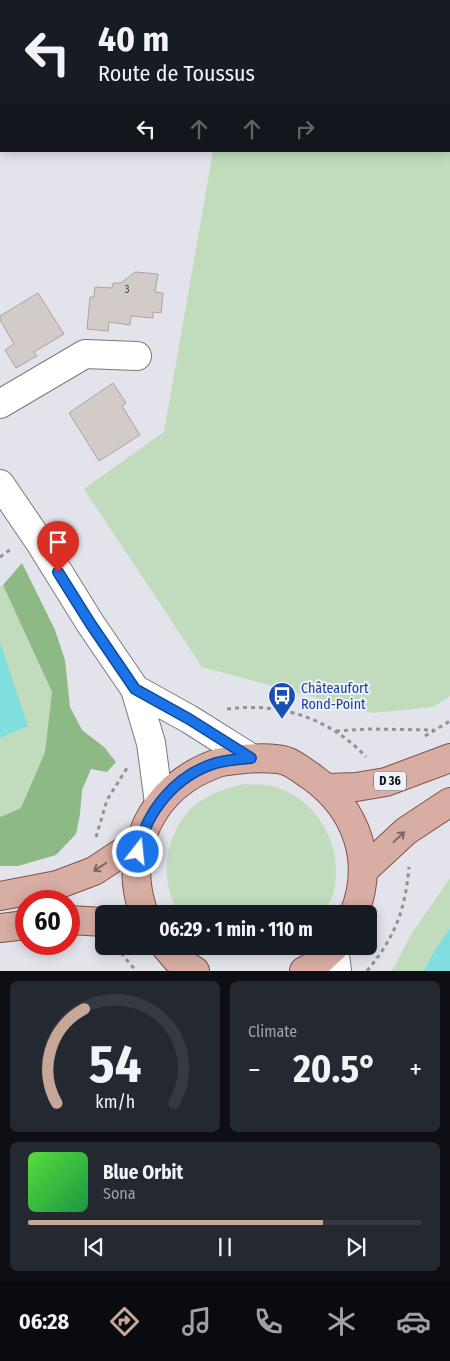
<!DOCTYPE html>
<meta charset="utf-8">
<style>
:root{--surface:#171b24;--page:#242831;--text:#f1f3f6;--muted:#9ea1a6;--line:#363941;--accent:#c6a798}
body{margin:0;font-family:"Fira Sans Condensed",sans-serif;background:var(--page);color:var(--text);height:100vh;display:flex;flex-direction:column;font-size:19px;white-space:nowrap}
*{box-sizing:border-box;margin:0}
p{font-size:16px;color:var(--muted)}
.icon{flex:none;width:28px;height:28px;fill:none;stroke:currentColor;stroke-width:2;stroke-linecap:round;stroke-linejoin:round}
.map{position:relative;height:971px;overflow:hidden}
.drawer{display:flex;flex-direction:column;gap:10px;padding:10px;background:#0d0f14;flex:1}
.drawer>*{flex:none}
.hud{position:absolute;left:0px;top:0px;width:450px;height:152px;box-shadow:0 2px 12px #0003;background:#171b24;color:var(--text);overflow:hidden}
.speed{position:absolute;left:15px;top:890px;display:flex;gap:10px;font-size:25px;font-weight:700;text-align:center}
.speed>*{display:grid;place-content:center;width:65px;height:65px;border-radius:50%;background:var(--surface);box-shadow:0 2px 12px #0003;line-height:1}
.speed .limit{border:8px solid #d22;background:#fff;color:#111}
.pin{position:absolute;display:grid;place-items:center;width:42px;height:42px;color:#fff;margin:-51px -21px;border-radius:50% 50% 50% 0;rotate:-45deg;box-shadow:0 0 5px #0007}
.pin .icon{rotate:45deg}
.me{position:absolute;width:55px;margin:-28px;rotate:16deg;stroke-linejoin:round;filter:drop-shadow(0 0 4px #0008)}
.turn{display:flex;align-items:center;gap:18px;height:105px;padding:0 15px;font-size:22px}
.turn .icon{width:65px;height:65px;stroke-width:2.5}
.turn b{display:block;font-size:35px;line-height:42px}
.lanes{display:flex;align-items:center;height:48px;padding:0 15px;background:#0003;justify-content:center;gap:25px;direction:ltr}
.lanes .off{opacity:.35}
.big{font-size:38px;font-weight:700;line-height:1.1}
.drawer .tile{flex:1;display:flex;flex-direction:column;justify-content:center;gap:8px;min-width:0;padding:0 18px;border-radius:8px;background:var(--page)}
.drawer .dial{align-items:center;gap:0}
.dial svg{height:130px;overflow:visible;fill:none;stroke:var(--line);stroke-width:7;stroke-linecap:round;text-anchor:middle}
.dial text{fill:var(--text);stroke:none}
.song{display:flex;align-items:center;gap:15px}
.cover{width:60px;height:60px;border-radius:8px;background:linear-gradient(135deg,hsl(110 70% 55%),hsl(140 70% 35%))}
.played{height:5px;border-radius:2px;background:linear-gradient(90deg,var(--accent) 75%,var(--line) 75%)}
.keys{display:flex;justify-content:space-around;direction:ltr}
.heat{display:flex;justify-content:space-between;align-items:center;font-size:28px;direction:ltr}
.drawer .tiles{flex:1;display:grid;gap:10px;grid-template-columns:1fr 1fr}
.tile:last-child{grid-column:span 2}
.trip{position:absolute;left:95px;top:905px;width:282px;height:50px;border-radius:8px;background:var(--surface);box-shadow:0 2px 12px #0003;font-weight:700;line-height:50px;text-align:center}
.tabs{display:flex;height:80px;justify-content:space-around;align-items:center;background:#090b0e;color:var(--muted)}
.tabs .icon{width:35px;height:35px}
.tabs .current{color:var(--accent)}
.tabs b{font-size:22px;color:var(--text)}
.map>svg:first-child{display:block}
.green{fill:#c0dcbc}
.forest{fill:#8cb984}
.water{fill:#81dedf}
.building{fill:#d3cbc8;stroke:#aca4a1}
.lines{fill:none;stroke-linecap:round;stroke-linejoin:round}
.minor-casing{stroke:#787a80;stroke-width:30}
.major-casing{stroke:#815249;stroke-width:30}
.path{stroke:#919298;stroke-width:3;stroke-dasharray:4 4;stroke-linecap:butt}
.minor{stroke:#fff;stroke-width:28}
.major{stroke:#d8ada3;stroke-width:28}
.oneway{stroke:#7e6662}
.route-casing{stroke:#114b97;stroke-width:12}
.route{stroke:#1a73e8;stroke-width:9}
.labels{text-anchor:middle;stroke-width:4;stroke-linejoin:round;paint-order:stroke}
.number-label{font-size:11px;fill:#413f40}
.shield{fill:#eff1f8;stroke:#535458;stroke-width:1}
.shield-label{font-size:12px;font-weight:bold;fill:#101013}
.transit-label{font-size:14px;fill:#164399;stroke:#eff1f8;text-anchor:start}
</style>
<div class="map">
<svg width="450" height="971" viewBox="0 0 450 971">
<rect width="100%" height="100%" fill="#e2e3eb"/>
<g class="green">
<path d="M239,0H450V696L433,707L373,713L202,667L84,489L164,432L213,151H449V1H239Z"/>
<path d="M3,585L52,692L45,752L21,808L0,817V587Z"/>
<path d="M245,784C253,785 263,784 272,786C319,798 347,851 332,897C330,902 326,908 323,914H180C157,881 165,831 195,805C210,793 227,788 245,784Z"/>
<path d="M450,878V928L434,951L424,971H392L412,933Z"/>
<path d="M215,946H286C258,957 243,955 215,946Z"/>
</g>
<path class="forest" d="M22,563L55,630L65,660L70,707L82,730L104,747L116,762L107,772L91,769L82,790L80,814L76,834L56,855L18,866H0V817L21,808L45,752L52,692L3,585Z"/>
<g class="water">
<path d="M0,642L28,726L0,738Z"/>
<path d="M450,928V971H424L434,951Z"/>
</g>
<g class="building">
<path d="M135,272L158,274L155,292L163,293L161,313L153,312V318L131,316L130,325L109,322L108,331L87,329L90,297H94L95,287L112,288L113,283H121Z"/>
<path d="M38,293L64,334L34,352L37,356L16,368L5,350L14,344L0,320V316Z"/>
<path d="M113,383L126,403L122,406L140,435L99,461L69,413Z"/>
</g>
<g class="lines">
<defs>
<g id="minor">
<path d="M152,0V1"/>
<path d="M0,6H1"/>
<path d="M0,404L85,354L137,356"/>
<path d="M0,484L41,544L90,623L135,689L151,743L159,803"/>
<path d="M135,689L189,719L251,758"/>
<path d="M334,947L337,971"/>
</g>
<g id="major">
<path d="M327,788L356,787L386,782L450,758"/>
<path d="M363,871L406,831L450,802"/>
<path d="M0,896L57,885L94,871L141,840"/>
<path d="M144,914C121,850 152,787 215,764C222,761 230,761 237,760C249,758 275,757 286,761C295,764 304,772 312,777C357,810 375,861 354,914"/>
<path d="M69,920L104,922"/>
<path d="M0,928L26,925"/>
<path d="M165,946L176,959L195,971"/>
<path d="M304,971L315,965L335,946"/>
</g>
</defs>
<use href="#minor" class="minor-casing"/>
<use href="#major" class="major-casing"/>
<g class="path">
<path d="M0,557L11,549"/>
<path d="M227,709C279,702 330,718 366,757"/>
<path d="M336,731L370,729L433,730"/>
<path d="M425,736L450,721"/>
<path d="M96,837L107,800L127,768"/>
<path d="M117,946L121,953L136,971"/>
<path d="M367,971C395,937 405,911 409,867"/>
</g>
<use href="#minor" class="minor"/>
<use href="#major" class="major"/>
</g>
<defs><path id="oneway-shaft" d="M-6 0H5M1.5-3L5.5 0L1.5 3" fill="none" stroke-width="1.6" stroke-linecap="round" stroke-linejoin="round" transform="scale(1.25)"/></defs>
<g class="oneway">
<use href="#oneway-shaft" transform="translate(399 837) rotate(-43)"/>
<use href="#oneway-shaft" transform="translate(100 867) rotate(147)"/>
</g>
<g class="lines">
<defs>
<path id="route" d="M58,572L90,623L135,689L189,719L251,758C240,759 227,760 216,763C176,775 146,811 138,852"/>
</defs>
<use href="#route" class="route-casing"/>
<use href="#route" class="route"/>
</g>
<defs>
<symbol id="bus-pin" viewBox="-11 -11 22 30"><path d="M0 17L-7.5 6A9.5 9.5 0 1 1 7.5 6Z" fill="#1a4fb4" stroke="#eff1f8"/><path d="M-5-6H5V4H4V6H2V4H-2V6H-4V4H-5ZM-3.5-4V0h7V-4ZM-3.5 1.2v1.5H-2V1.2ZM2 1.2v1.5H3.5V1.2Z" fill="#fff"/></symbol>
</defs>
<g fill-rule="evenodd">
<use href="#bus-pin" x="266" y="680" width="32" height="43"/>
</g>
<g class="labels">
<g class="number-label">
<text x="127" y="293">3</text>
</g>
<rect class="shield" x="374" y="771.5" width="32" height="19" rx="4"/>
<g class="shield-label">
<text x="390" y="785">D 36</text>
</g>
<g class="transit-label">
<text x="301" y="693">Châteaufort<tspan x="301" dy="16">Rond-Point</tspan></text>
</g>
</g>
</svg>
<div class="speed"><div class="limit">60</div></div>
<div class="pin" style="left:58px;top:572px;background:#d93025"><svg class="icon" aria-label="arrive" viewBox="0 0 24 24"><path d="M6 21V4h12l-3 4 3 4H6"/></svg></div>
<svg class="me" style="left:138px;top:852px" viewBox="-20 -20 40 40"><circle r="17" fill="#1a73e8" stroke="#fff" stroke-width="3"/><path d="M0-11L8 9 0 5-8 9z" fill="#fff"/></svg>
<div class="trip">06:29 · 1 min · 110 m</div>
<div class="hud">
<div class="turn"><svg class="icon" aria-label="left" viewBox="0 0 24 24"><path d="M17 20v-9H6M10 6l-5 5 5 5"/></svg><div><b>40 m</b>Route de Toussus</div></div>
<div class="lanes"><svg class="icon" aria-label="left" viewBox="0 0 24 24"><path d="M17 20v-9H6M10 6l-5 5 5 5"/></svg><svg class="icon off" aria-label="ahead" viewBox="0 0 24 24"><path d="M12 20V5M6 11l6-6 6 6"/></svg><svg class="icon off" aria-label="ahead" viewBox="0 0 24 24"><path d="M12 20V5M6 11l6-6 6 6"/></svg><svg class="icon off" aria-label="right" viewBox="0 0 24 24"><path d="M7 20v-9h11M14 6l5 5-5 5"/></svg></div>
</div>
</div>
<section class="drawer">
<div class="tiles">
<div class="tile dial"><svg viewBox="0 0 100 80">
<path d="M14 69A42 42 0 1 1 86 69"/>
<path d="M14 69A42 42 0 0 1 31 11" stroke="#c6a798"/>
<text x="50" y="56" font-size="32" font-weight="700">54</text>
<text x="50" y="72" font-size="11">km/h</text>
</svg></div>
<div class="tile"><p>Climate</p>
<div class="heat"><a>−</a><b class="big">20.5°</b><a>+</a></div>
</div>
<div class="tile">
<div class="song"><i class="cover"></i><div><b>Blue Orbit</b><p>Sona</p></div></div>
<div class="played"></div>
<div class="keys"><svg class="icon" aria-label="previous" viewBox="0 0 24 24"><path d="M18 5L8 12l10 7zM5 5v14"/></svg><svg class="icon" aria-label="pause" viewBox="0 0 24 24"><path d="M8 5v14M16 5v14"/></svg><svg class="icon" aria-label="next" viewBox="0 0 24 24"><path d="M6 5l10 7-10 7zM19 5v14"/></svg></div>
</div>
</div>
</section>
<nav class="tabs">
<b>06:28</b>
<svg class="icon current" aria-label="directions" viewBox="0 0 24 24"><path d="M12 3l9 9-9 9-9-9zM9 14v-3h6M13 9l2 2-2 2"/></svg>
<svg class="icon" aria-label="music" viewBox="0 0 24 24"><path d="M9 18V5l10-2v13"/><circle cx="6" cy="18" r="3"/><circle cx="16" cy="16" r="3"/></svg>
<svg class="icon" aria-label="phone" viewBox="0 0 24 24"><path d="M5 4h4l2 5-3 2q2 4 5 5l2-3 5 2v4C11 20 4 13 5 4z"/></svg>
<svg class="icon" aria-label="climate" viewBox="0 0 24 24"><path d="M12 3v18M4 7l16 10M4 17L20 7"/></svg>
<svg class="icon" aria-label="car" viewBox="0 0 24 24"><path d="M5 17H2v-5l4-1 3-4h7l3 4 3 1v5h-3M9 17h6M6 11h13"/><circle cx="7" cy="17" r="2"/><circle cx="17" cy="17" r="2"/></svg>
</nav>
